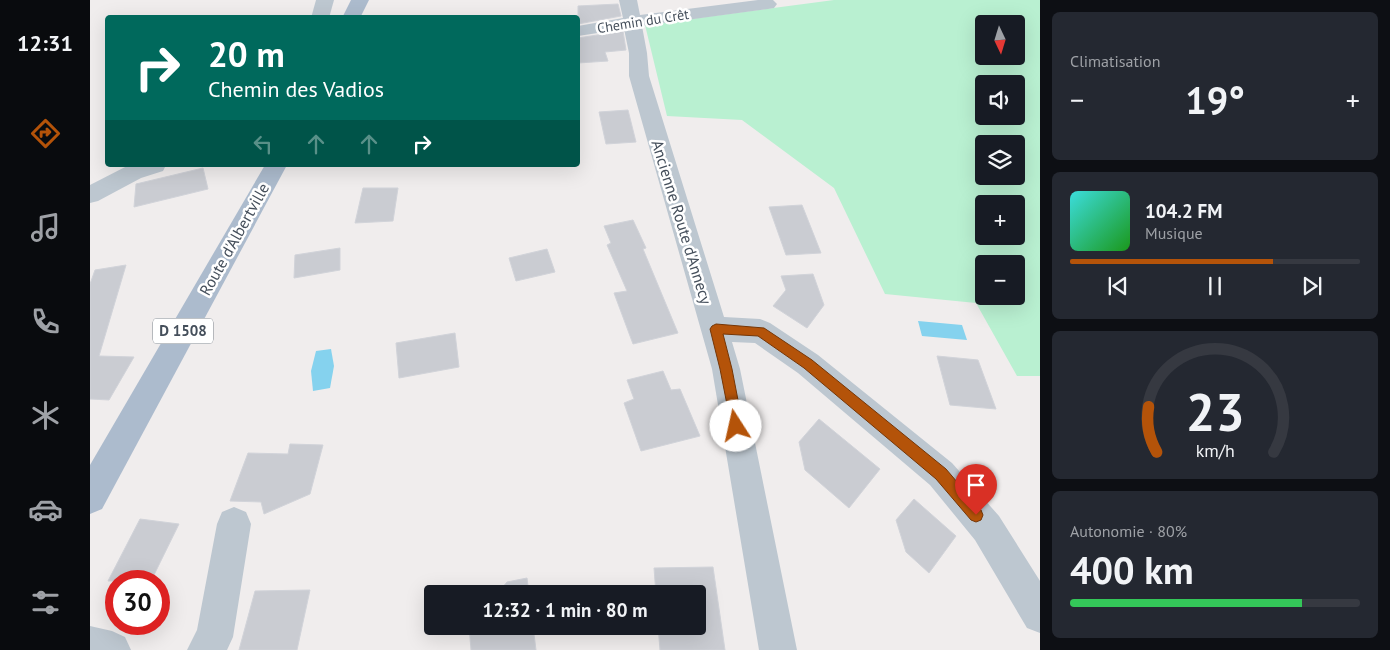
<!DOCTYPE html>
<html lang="fr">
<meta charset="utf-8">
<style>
:root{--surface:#171b24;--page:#242831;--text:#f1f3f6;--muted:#9ea1a6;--line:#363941;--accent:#b45309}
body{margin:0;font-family:"PT Sans",sans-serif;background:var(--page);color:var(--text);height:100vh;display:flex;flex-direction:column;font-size:19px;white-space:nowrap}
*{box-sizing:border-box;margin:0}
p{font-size:16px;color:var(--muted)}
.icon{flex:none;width:28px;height:28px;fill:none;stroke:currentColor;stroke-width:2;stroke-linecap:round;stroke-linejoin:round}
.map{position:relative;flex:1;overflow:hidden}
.sheet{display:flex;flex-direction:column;gap:12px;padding:12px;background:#0d0f14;width:350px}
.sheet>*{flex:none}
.guide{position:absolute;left:15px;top:15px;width:475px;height:152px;border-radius:5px;box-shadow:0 5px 20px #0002;background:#00695c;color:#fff;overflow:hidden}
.needle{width:32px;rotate:176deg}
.fabs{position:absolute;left:885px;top:15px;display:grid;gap:10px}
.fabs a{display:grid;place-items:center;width:50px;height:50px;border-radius:5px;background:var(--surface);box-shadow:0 5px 20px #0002;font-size:25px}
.speed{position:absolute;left:15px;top:570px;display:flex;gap:10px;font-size:25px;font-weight:700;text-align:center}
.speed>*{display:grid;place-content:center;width:65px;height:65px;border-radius:50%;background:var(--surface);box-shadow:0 5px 20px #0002;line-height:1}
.speed .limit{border:8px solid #d22;background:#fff;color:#111}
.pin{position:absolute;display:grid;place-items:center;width:42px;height:42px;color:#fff;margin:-51px -21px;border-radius:50% 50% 50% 0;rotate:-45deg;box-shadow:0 0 5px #0007}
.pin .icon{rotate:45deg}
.me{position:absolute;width:55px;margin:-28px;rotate:350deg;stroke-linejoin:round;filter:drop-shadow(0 0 4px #0008)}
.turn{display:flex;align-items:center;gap:18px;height:105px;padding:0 20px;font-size:22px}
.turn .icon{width:65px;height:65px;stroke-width:2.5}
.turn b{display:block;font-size:35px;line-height:42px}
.lanes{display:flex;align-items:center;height:48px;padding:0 20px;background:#0003;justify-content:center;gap:25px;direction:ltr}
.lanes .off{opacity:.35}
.big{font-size:38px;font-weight:700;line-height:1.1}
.sheet .tile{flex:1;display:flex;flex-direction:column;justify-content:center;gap:8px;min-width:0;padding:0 18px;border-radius:8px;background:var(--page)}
.sheet .dial{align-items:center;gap:0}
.dial svg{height:130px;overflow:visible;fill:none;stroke:var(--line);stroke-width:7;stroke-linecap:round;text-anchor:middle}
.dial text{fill:var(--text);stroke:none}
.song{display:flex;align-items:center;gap:15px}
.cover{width:60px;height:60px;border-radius:8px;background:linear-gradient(135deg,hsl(180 70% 55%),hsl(120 70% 35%))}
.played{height:5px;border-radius:2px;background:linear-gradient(90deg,var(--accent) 70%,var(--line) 70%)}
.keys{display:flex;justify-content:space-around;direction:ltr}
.heat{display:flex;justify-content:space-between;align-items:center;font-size:28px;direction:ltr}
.charge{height:8px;border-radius:4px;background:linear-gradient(90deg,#34c759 80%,var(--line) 0)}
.trip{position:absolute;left:334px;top:585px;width:282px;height:50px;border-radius:5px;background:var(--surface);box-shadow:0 5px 20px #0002;font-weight:700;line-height:50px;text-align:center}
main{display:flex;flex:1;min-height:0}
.menu{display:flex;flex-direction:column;width:90px;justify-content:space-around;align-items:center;background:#090b0e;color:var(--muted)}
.menu .icon{width:35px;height:35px}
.menu .on{color:var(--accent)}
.menu b{font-size:22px;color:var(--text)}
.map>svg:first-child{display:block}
.green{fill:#b9f0d1;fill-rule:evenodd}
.water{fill:#85d2ee}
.building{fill:#caccd2;stroke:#d1d3d9}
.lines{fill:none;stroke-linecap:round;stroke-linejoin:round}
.minor{fill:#bdc7d0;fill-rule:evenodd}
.major{fill:#acbbcd;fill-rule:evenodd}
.route{fill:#b45309;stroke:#753606}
.labels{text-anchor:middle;stroke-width:5;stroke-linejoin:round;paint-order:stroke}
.far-street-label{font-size:14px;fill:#454f5b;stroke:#fff}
.shield{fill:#fff;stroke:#7d848c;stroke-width:1}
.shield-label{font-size:15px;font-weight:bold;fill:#454f5b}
.street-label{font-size:16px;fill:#454f5b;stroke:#fff}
</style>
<main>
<nav class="menu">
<b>12:31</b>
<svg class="icon on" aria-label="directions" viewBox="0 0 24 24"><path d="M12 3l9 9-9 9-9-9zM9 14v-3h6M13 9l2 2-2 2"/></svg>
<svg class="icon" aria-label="music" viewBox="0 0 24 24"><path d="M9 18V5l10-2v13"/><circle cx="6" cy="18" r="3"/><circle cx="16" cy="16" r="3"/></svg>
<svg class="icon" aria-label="phone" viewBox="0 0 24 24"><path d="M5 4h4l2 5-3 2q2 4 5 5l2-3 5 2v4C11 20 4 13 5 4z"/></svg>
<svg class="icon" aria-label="climate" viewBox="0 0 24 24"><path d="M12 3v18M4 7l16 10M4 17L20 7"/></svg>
<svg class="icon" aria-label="car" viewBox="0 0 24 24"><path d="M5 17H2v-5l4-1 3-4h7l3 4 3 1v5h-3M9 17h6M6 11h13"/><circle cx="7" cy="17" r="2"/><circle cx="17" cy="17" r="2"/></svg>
<svg class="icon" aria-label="filters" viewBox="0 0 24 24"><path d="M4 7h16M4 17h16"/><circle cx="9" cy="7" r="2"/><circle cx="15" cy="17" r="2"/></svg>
</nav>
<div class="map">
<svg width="950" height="650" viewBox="0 0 950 650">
<rect width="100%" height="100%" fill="#f0eded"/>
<path class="green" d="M744,0H950V376H927L886,303L795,294L744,188L652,120L577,116L555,25ZM894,24H926V56H894ZM894,84H926V116H894ZM894,144H926V176H894ZM894,204H926V236H894ZM894,264H926V296H894Z"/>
<g class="water">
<path d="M828,321L872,325L877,340L832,336Z"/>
<path d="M241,349L244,366L240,388L223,391L221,371L226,351Z"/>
</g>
<g class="building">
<path d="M528,4L531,16L488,24V6Z"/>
<path d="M533,31L536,50L515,52L518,61L488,63V38Z"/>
<path d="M538,110L546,142L516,144L509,112Z"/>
<path d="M113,168L118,189L44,207L46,184Z"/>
<path d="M273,188H308L303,221L265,223Z"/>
<path d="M712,205L731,253L696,255L679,207Z"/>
<path d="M543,220L556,248L553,249L588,333L543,344L524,293L537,291L517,245L521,243L514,226Z"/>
<path d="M250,248V270L204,278L205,255Z"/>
<path d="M457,249L465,272L426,281L419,258Z"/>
<path d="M36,265L9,356L44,357L19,400L0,399V284L5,270Z"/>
<path d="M723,274L734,305L717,328L683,306L696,290L691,276Z"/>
<path d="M365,333L369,367L309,378L306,343Z"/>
<path d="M847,356L888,360L906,409L860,405Z"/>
<path d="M573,371L581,390L590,389L610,436L551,451L534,403L544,399L537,380Z"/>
<path d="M729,419L790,469L759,508L715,470L709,442Z"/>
<path d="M200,444L233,445L220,494L174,514L171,502L140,501L158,453L198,454Z"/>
<path d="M824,499L866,536L839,573L816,552L806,520Z"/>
<path d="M50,519L89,524L61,581H18Z"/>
<path d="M623,567L635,650H570L568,626H608V594H566L564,568Z"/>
<path d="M437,578L439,594H390L411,589L417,582Z"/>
<path d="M220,590L207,650H149L165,591Z"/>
<path d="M379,626H443L446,650H381Z"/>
</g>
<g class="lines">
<g class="minor">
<path d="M226,0H244L239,18H221Z"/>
<path d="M529,0H547L550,15L668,0H683L687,4L684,8L678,9L552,26L557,53L559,76L634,317L670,319L680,323L728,355L862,463L909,516L950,581V633L937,628L885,540L840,485L708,373L665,343L642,342L650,369L707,650H669L622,369L539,76V53L534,29L488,36V26L533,18Z"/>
<path d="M39,165H76L73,171L51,178L8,201L0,203V185Z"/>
<path d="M144,507L156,512L161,524L143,637L137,650H97L107,630L127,524L132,512Z"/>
<path d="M0,626L22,631L35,637L41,650H0Z"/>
</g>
<g class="major">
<path d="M261,0H279L270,18H252Z"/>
<path d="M175,165H197L12,509L0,514V465Z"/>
</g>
</g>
<path class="route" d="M626,324L674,328L722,360L856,469L891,510L893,515L891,520L886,522L881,520L846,479L714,368L668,336L633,334L642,369L653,426L651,430L646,432L642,430L630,369L620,329L622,326Z"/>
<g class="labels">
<g class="far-street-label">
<text transform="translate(553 21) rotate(-9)" y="5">Chemin du Crêt</text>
</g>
<rect class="shield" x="63" y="318.5" width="60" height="25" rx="4"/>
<g class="shield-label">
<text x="93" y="336">D 1508</text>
</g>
<g class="street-label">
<text transform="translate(592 222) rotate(73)" y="6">Ancienne Route d'Annecy</text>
<text transform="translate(144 239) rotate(-61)" y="6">Route d'Albertville</text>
</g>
</g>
</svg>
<div class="fabs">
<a><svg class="needle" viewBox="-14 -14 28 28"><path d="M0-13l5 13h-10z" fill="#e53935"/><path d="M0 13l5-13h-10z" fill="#9ea1a6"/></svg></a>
<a><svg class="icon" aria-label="sound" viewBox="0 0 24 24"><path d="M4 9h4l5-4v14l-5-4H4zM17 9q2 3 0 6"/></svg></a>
<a><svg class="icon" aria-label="layers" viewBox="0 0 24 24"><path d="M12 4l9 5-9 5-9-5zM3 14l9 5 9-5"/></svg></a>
<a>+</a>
<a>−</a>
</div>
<div class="speed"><div class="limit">30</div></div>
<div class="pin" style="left:886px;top:515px;background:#d93025"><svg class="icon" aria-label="arrive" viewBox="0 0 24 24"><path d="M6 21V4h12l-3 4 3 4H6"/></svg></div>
<svg class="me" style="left:646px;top:426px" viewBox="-20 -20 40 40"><circle r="19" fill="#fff"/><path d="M0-13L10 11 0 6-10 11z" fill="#b45309"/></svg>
<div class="trip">12:32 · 1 min · 80 m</div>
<div class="guide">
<div class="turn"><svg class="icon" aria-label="right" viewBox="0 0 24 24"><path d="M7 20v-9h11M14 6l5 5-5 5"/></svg><div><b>20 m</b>Chemin des Vadios</div></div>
<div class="lanes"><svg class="icon off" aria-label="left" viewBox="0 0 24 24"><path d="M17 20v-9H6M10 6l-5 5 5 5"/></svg><svg class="icon off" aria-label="ahead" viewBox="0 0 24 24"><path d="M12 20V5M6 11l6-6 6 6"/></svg><svg class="icon off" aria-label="ahead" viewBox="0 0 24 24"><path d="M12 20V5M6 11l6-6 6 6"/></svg><svg class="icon" aria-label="right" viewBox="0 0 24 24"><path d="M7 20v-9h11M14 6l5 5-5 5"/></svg></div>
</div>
</div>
<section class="sheet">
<div class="tile"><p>Climatisation</p>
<div class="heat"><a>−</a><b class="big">19°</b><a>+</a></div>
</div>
<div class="tile">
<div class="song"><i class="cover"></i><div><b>104.2 FM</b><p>Musique</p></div></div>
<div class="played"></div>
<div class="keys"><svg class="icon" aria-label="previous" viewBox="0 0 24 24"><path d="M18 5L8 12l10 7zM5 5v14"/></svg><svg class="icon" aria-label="pause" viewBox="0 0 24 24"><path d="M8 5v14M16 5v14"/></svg><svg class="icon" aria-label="next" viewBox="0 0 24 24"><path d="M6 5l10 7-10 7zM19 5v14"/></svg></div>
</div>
<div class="tile dial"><svg viewBox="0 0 100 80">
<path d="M14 69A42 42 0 1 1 86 69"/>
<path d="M14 69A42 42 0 0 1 9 41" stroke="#b45309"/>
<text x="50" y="56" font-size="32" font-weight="700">23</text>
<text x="50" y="72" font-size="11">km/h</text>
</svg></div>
<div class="tile"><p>Autonomie · 80%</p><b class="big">400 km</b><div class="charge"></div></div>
</section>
</main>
